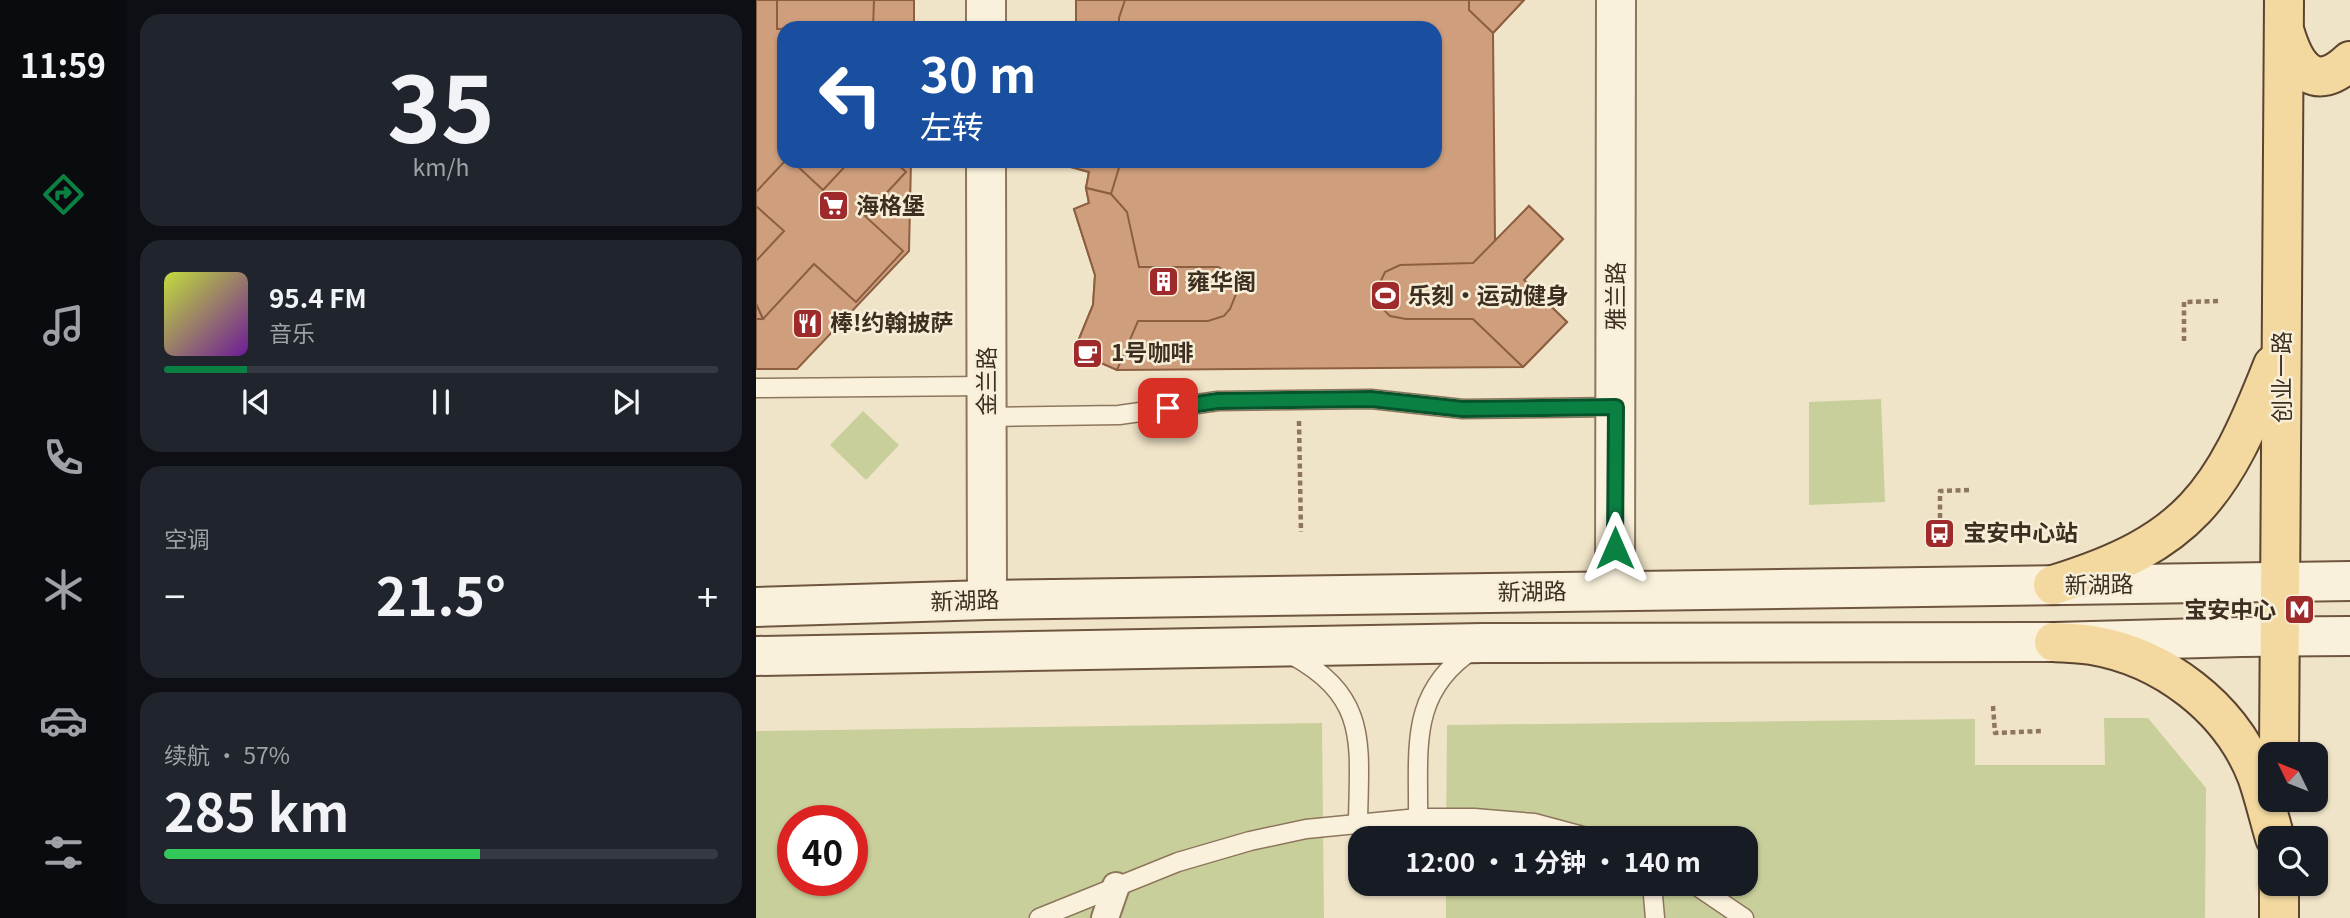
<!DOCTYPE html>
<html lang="zh">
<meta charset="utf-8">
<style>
:root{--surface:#171b24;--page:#20242c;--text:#f1f3f6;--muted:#9ea1a6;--line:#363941;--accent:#0b8043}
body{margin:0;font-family:Georgia,"Noto Sans SC",serif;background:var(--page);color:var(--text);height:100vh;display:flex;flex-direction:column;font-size:26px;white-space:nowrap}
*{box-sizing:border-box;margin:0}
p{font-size:23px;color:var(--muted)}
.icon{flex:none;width:38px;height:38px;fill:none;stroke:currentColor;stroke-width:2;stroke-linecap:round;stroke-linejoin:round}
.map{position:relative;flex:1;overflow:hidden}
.sheet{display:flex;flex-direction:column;gap:14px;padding:14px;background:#0d0f14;width:630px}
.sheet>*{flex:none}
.guide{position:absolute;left:21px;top:21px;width:665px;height:147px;border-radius:21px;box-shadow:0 2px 5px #0004;background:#1a4fa0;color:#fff;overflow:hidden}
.needle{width:46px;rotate:313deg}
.controls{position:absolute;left:1502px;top:742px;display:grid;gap:14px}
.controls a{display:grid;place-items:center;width:70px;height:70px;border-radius:14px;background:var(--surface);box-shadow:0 2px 5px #0004;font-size:35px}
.speed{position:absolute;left:21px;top:805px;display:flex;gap:14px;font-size:35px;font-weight:700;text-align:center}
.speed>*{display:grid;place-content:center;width:91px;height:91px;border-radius:50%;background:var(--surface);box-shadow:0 2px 5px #0004;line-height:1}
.speed .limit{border:10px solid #d22;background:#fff;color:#111}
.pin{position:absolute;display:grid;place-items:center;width:60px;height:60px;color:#fff;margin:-30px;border-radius:14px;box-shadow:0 4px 10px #0006}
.me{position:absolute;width:77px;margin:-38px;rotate:0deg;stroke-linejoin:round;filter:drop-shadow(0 0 5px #0008)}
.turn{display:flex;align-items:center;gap:24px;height:147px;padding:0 28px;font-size:32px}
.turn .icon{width:91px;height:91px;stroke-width:2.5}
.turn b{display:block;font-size:49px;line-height:60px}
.big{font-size:52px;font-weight:700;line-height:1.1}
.sheet .tile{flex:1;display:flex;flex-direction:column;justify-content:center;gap:10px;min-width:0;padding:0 24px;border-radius:21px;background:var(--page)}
.sheet .dial{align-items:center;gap:0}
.dial b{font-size:91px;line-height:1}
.song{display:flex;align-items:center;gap:21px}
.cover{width:84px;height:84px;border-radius:10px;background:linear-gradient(135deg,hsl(70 70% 55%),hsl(280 70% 35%))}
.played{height:7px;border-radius:4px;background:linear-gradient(90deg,var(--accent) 15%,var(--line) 15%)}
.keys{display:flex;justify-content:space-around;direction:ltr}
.heat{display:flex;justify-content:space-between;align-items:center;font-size:38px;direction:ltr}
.charge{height:10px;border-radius:5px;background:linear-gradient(90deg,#34c759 57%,var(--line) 0)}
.trip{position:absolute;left:592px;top:826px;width:410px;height:70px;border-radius:21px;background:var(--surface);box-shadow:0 2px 5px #0004;font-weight:700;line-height:70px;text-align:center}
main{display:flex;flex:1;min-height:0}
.tab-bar{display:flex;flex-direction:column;width:126px;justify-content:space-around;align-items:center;background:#090b0e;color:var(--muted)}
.tab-bar .icon{width:49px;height:49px}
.tab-bar .on{color:var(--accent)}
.tab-bar b{font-size:32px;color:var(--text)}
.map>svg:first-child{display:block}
.green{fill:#c9cf9b;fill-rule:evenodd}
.building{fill:#cf9f7d;stroke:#8d5f41;stroke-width:2}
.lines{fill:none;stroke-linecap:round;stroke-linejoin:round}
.service-casing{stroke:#8d765c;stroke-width:21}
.pedestrian-casing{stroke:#8d765c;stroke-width:30}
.tertiary-casing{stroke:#8d765c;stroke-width:42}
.secondary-casing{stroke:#6f573f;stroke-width:42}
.primary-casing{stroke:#5b4430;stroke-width:42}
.path{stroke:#8d765c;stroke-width:4.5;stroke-dasharray:5 3.5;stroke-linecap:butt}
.service{stroke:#faf1dc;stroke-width:18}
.pedestrian{stroke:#faf1dc;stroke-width:26}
.tertiary{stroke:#faf1dc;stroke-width:38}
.secondary{stroke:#faf1dc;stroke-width:38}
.primary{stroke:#f3d9a0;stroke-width:38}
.route-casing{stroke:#07532c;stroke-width:18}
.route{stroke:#0b8043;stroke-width:12}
.labels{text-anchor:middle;stroke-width:5;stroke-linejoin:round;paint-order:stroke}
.poi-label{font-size:23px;font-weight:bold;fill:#3d2e20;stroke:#f7eed8;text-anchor:start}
.street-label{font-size:23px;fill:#3d2e20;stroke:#f7eed8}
</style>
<main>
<nav class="tab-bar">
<b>11:59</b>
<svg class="icon on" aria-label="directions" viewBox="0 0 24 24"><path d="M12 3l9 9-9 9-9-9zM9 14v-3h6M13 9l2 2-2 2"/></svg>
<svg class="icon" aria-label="music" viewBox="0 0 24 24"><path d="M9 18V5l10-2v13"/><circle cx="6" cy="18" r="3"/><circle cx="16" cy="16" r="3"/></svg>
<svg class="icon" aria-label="phone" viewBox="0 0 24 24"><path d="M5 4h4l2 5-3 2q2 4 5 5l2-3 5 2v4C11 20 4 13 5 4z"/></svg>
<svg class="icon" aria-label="climate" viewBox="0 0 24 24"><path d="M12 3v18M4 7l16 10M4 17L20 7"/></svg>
<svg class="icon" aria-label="car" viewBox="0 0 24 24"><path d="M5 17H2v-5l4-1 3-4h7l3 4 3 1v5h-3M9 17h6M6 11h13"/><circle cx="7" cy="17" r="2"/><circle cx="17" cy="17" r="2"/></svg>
<svg class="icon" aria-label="filters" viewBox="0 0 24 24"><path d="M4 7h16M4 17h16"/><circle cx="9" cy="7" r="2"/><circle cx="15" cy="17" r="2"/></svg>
</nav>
<section class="sheet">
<div class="tile dial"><b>35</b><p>km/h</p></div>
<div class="tile">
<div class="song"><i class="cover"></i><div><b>95.4 FM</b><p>音乐</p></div></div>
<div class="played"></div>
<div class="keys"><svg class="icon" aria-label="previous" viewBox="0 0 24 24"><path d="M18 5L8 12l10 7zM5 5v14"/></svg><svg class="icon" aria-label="pause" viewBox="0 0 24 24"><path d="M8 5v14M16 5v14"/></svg><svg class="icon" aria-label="next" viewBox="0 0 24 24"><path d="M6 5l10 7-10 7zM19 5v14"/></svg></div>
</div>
<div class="tile"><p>空调</p>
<div class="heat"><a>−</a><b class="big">21.5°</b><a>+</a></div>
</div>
<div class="tile"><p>续航 · 57%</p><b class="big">285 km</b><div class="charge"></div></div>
</section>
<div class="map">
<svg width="1594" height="918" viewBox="0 0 1594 918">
<rect width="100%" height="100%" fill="#f0e4c8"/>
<g class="green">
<path d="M1125,399L1129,502L1053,505V402Z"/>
<path d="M107,411L143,445L110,480L74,445Z"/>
<path d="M1348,718H1392L1450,788L1449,918H690V884H989V838H690L691,725L1219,719V765H1349Z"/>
<path d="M566,723L568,918H0V731ZM37,821H96V880H37Z"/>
</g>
<g class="building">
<path d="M0,0H158V28H28V161H155L153,251L41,369H0Z"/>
<path d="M21,0H118L117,28L21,29Z"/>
<path d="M320,0H768L737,33L739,241L773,206L807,239L768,280L811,322L767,367L361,370L318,351L337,305L339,275L318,209L333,203L330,188L333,172L315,167L317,161H679V28H320Z"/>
<path d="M320,0H369L363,18V28H320Z"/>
<path d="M713,0H768L737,33L713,10Z"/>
<path d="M29,161H36L67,190L94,161H138L150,172L109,216L147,251L100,302L58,264L7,319L0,304V261L28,231L0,206V192Z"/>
<path d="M317,161H365L355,194L330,188L333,172L315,167Z"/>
<path d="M330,188L355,194L371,212L383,267H462L470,271L479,286L480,294L474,309L468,316L452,321H382L361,370L318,351L337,305L339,275L318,209L333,203Z"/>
<path d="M773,206L807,239L768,280L811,322L767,367L717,319H650L634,316L628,310L621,295L622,287L629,272L644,265L717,263Z"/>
<path d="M0,304L7,319H0Z"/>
</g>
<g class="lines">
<defs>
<g id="service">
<path d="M0,388L231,386"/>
<path d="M231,417L363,415L462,401L615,399L707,409L860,407"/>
<path d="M534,654C614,697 603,744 602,823"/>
<path d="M662,818C663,749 652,692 718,649"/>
<path d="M896,884L899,918"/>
<path d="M938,884L988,918"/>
<path d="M283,918L422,862L494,841L550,829L662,818H718L778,823L834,838"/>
</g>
<path id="pedestrian" d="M349,918L360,886"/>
<g id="tertiary">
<path d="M230,0V28"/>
<path d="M230,161L231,600"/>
<path d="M859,591L860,0"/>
</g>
<g id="secondary">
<path d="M0,607L231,600L1594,581"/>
<path d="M0,656L727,643L1298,642L1485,637L1594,636"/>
</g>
<g id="primary">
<path d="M1529,33C1540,69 1559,94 1594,61"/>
<path d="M1297,585C1434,543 1466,495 1517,365"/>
<path d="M1298,642C1311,643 1324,643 1336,645C1407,657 1474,707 1501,776C1508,796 1513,818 1519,838"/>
<path d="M1523,754L1528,0"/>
<path d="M1523,884V918"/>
</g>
</defs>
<use href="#service" class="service-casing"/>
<use href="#pedestrian" class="pedestrian-casing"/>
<use href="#tertiary" class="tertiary-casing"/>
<use href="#secondary" class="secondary-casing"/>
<use href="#primary" class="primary-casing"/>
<g class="path">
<path d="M1428,341V302L1465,301"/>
<path d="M543,421L545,532"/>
<path d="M1184,518V491L1213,490"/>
<path d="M1237,706L1239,733L1286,731"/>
</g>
<use href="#service" class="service"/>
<use href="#pedestrian" class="pedestrian"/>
<use href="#tertiary" class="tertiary"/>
<use href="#secondary" class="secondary"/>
<use href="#primary" class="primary"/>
</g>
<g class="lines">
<defs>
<path id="route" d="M412,408L462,401L615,399L707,409L860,407L859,548"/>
</defs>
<use href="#route" class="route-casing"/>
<use href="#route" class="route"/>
</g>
<defs>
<symbol id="supermarket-square" viewBox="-11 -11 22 22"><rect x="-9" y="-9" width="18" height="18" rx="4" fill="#9e2a2b" stroke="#f7eed8"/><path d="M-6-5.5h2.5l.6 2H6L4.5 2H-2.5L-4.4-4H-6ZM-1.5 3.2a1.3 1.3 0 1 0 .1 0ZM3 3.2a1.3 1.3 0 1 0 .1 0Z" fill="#fff"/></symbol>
<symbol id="building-square" viewBox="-11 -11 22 22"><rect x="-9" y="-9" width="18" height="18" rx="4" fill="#9e2a2b" stroke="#f7eed8"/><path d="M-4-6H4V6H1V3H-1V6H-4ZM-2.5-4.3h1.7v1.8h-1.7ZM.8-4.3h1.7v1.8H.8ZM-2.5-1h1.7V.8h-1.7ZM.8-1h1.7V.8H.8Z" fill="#fff"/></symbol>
<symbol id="stadium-square" viewBox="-11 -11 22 22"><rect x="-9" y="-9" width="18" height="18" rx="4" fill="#9e2a2b" stroke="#f7eed8"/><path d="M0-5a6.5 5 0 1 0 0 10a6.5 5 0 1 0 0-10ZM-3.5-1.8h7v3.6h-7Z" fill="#fff"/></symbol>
<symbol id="restaurant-square" viewBox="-11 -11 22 22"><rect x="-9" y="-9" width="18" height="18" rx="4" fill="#9e2a2b" stroke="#f7eed8"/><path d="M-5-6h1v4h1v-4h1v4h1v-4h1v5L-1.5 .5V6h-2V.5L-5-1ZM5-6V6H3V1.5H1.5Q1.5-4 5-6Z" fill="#fff"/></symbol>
<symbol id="cafe-square" viewBox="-11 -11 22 22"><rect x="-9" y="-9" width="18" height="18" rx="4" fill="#9e2a2b" stroke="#f7eed8"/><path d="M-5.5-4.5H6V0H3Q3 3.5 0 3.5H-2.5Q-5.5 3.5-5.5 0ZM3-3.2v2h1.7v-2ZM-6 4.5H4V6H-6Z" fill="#fff"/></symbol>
<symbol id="bus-square" viewBox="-11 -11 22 22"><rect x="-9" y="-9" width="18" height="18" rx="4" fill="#9e2a2b" stroke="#f7eed8"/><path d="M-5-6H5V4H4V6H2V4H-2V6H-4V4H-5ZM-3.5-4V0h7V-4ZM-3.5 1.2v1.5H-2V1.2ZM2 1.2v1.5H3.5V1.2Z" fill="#fff"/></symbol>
<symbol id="metro-square" viewBox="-11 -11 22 22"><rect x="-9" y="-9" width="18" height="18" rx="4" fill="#9e2a2b" stroke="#f7eed8"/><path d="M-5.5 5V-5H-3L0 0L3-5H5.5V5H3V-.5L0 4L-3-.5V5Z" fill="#fff"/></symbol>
</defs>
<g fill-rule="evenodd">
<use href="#supermarket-square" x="60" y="188" width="35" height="35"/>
<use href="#building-square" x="390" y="264" width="35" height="35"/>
<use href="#stadium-square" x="612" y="278" width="35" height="35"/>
<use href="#restaurant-square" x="34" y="306" width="35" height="35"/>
<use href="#cafe-square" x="314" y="336" width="35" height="35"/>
<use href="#bus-square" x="1166" y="516" width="35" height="35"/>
<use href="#metro-square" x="1526" y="592" width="35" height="35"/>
</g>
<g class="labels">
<g class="poi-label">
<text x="100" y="214">海格堡</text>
<text x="431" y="290">雍华阁</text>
<text x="652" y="304">乐刻·运动健身</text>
<text x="74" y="331">棒!约翰披萨</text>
<text x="355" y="361">1号咖啡</text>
<text x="1207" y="541">宝安中心站</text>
<text x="1520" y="618" text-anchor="end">宝安中心</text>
</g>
<g class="street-label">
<text transform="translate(860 296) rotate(-90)" y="8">雅兰路</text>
<text transform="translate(1526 377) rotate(-90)" y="8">创业一路</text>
<text transform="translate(231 381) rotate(-90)" y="8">金兰路</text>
<text transform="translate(1343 585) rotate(-1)" y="8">新湖路</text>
<text transform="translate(776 592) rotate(-1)" y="8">新湖路</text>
<text transform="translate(209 601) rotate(-2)" y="8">新湖路</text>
</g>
</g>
</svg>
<div class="controls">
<a><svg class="needle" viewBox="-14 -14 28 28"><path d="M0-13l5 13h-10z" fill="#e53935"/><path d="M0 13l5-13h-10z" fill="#9ea1a6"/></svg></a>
<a><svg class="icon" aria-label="search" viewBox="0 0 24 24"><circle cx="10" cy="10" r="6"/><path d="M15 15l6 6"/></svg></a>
</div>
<div class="speed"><div class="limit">40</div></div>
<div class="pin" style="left:412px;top:408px;background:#d93025"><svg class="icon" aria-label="arrive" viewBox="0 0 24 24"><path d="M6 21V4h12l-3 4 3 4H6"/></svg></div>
<svg class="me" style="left:859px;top:548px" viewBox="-20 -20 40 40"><path d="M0-17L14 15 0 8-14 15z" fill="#0b8043" stroke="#fff" stroke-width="4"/></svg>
<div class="trip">12:00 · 1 分钟 · 140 m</div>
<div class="guide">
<div class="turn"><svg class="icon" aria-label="left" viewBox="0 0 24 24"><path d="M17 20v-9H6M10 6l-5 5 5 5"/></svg><div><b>30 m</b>左转</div></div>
</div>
</div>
</main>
